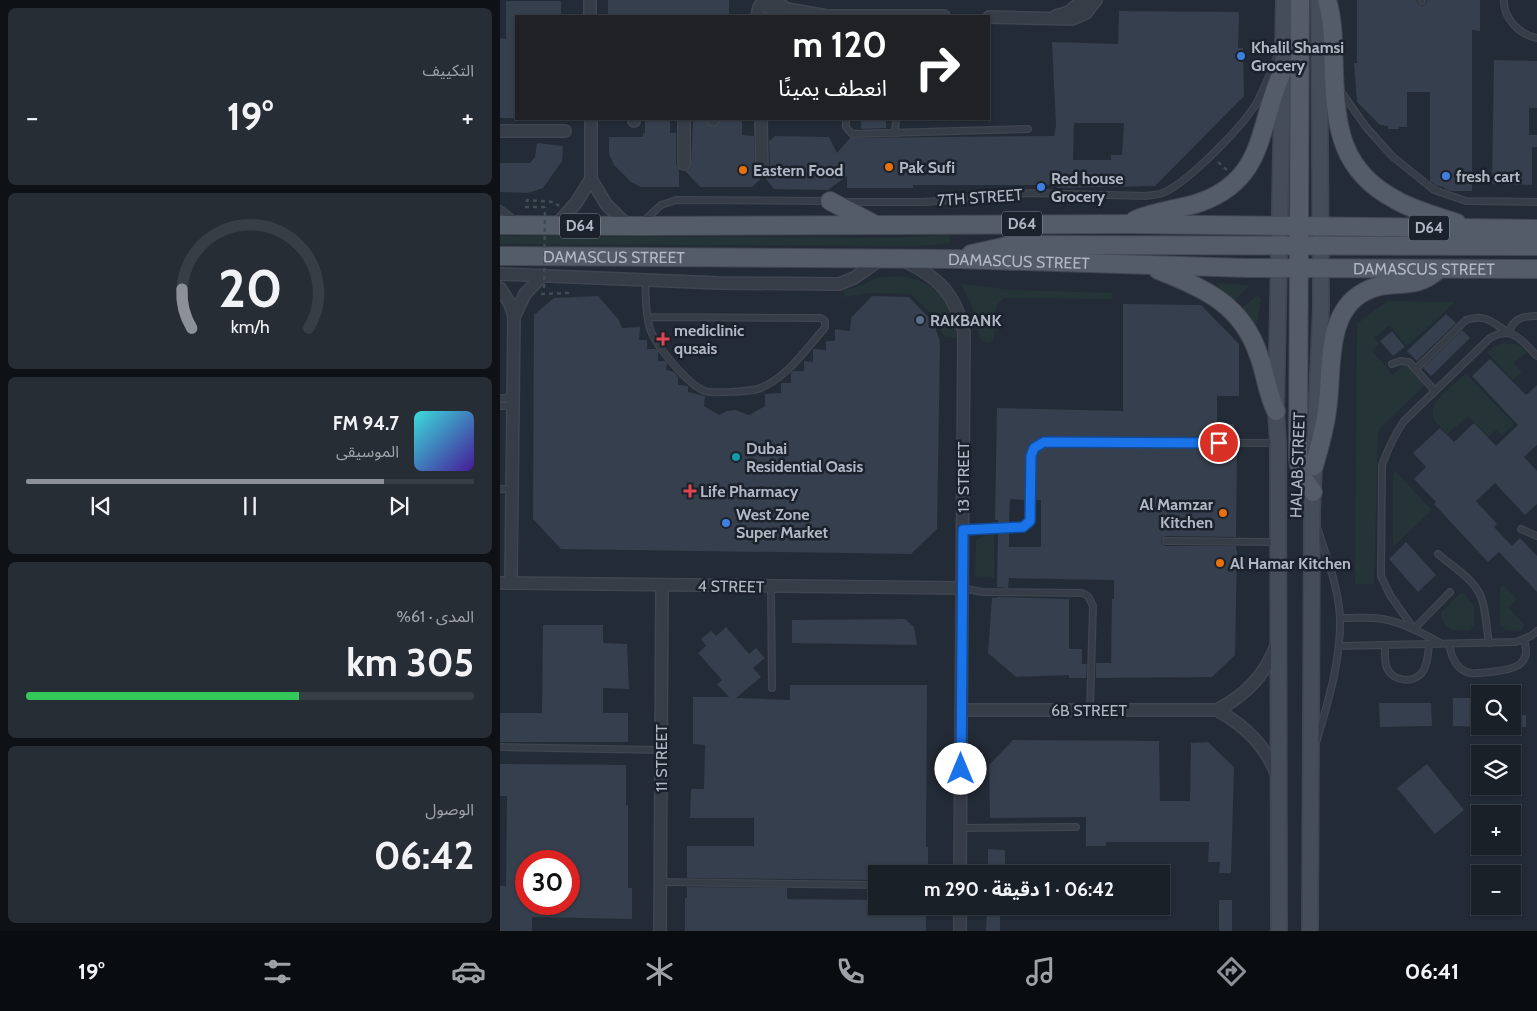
<!DOCTYPE html>
<html lang="ar">
<meta charset="utf-8">
<style>
:root{--surface:#1a2028;--page:#272d34;--text:#f1f3f6;--muted:#9fa3a8;--line:#383e45;--accent:#8c9099}
body{margin:0;font-family:Cabin,"Noto Sans Arabic",sans-serif;background:var(--page);color:var(--text);direction:rtl;height:100vh;display:flex;flex-direction:column;font-size:19px;white-space:nowrap}
*{box-sizing:border-box;margin:0}
p{font-size:16px;color:var(--muted)}
.icon{flex:none;width:28px;height:28px;fill:none;stroke:currentColor;stroke-width:2;stroke-linecap:round;stroke-linejoin:round}
.map{position:relative;flex:1;overflow:hidden;direction:ltr}
.drawer{display:flex;flex-direction:column;gap:8px;padding:8px;background:#0e1216;width:500px}
.drawer>*{flex:none}
.banner{position:absolute;left:15px;top:15px;width:475px;height:105px;border-radius:0px;box-shadow:0 1px 4px #0004,0 0 0 1px var(--line);direction:rtl;background:#202124;color:#fff;overflow:hidden}
.fabs{position:absolute;left:971px;top:685px;display:grid;gap:10px}
.fabs a{display:grid;place-items:center;width:50px;height:50px;border-radius:0px;background:var(--surface);box-shadow:0 1px 4px #0004,0 0 0 1px var(--line);font-size:25px}
.speed{position:absolute;left:15px;top:850px;display:flex;gap:10px;font-size:25px;font-weight:700;text-align:center}
.speed>*{display:grid;place-content:center;width:65px;height:65px;border-radius:50%;background:var(--surface);box-shadow:0 1px 4px #0004,0 0 0 1px var(--line);line-height:1}
.speed .limit{border:8px solid #d22;background:#fff;color:#111}
.pin{position:absolute;display:grid;place-items:center;width:42px;height:42px;color:#fff;margin:-21px;border:2px solid #fff;border-radius:50%;box-shadow:0 1px 5px #0007}
.me{position:absolute;width:55px;margin:-28px;rotate:0deg;stroke-linejoin:round;filter:drop-shadow(0 0 4px #0008)}
.turn{display:flex;align-items:center;gap:18px;height:105px;padding:0 20px;font-size:22px}
.turn .icon{width:65px;height:65px;stroke-width:2.5}
.turn b{display:block;font-size:35px;line-height:42px}
.big{font-size:38px;font-weight:700;line-height:1.1}
.drawer .widget{flex:1;display:flex;flex-direction:column;justify-content:center;gap:8px;min-width:0;padding:0 18px;border-radius:8px;background:var(--page)}
.drawer .dial{align-items:center;gap:0}
.dial svg{height:130px;overflow:visible;fill:none;stroke:var(--line);stroke-width:7;stroke-linecap:round;text-anchor:middle}
.dial text{fill:var(--text);stroke:none}
.song{display:flex;align-items:center;gap:15px}
.cover{width:60px;height:60px;border-radius:8px;background:linear-gradient(135deg,hsl(180 70% 55%),hsl(260 70% 35%))}
.played{height:5px;border-radius:2px;background:linear-gradient(90deg,var(--accent) 80%,var(--line) 80%)}
.keys{display:flex;justify-content:space-around;direction:ltr}
.heat{display:flex;justify-content:space-between;align-items:center;font-size:28px;direction:ltr}
.charge{height:8px;border-radius:4px;background:linear-gradient(90deg,#34c759 61%,var(--line) 0)}
.trip{position:absolute;left:368px;top:865px;width:302px;height:50px;border-radius:0px;background:var(--surface);box-shadow:0 1px 4px #0004,0 0 0 1px var(--line);font-weight:700;line-height:50px;text-align:center;direction:rtl}
.menu{display:flex;height:80px;justify-content:space-around;align-items:center;background:#0a0d10;color:var(--muted)}
.menu .icon{width:35px;height:35px}
.menu .selected{color:var(--accent)}
.menu b{font-size:22px;color:var(--text)}
main{display:flex;flex:1;min-height:0}
.map>svg:first-child{display:block}
.green{fill:#253537}
.building{fill:#363f4d;fill-rule:evenodd}
.lines{fill:none;stroke-linecap:round;stroke-linejoin:round}
.lane-casing{stroke:#404650;stroke-width:8}
.street-casing{stroke:#404650;stroke-width:14}
.secondary-casing{stroke:#404650;stroke-width:18}
.primary-casing{stroke:#404650;stroke-width:20}
.path{stroke:#3e4e50;stroke-width:2.5;stroke-dasharray:4 4;stroke-linecap:butt}
.lane{stroke:#363d47;stroke-width:5.5}
.street{stroke:#363d47;stroke-width:11}
.secondary{stroke:#454d59;stroke-width:15}
.primary{stroke:#545c67;stroke-width:18}
.path-bridge{stroke:#3e4e50;stroke-width:2.5;stroke-dasharray:4 4;stroke-linecap:butt}
.route-casing{stroke:#114b97;stroke-width:12}
.route{stroke:#1a73e8;stroke-width:9}
.shop-dot{fill:#3f7fe0;stroke:#1c222c;stroke-width:2}
.food-dot{fill:#e8710a;stroke:#1c222c;stroke-width:2}
.service-dot{fill:#5c6f8a;stroke:#1c222c;stroke-width:2}
.health-dot{fill:#e0444e;stroke:#1c222c;stroke-width:2}
.culture-dot{fill:#0f9aa8;stroke:#1c222c;stroke-width:2}
.labels{text-anchor:middle;stroke-width:5;stroke-linejoin:round;paint-order:stroke}
.shield{fill:#1c222c;stroke:#848b96;stroke-width:1}
.shield-label{font-size:15px;font-weight:bold;fill:#b1b8c3}
.poi-label{font-size:16px;font-weight:bold;fill:#b1b8c3;stroke:#1c222c;text-anchor:start}
.street-label{font-size:16px;fill:#b1b8c3;stroke:#1c222c}
</style>
<main>
<div class="map">
<svg width="1037" height="931" viewBox="0 0 1037 931">
<rect width="100%" height="100%" fill="#232b36"/>
<g class="green">
<path d="M450,235L449,243L419,246L0,244V236L387,238Z"/>
<path d="M399,276C434,279 457,303 457,338L444,337L437,320L411,294L371,293L344,297V290L357,287L376,278Z"/>
<path d="M717,283L750,285L732,303Z"/>
<path d="M461,284L512,290L613,293L611,299L504,298L496,306L494,338L491,342L486,343L480,339L472,305Z"/>
<path d="M757,295L761,298L756,328L740,310Z"/>
<path d="M887,301L955,302L907,346L889,325L874,338L879,344L872,351L893,375L906,364L925,385L878,430L874,584H855L857,324Z"/>
<path d="M1003,343L1016,344L1028,351L1014,363L1022,373L1013,380L987,352L997,345Z"/>
<path d="M966,374L1014,424L1002,435L996,430L988,437L968,416L947,434C943,429 937,424 934,419C926,402 956,384 966,374Z"/>
<path d="M896,472L932,510L893,547V474Z"/>
<path d="M494,530V578L475,576L476,540Z"/>
<path d="M1003,585L1017,599L1008,607L1024,624L1023,628L1020,631L1006,630L1000,625V588Z"/>
<path d="M962,592L974,606V625L970,630H952C945,626 940,620 941,612Z"/>
</g>
<g class="building">
<rect x="108" y="0" width="121" height="16"/>
<path d="M857,0H917L918,4L922,6L926,4L927,0H980V31L972,30V191H950L944,188V187L936,186L930,181V92H907V127H899V129H888V126L880,125L857,102L854,63H857Z"/>
<path d="M6,1H61V16H16V118H0V38L6,39Z"/>
<path d="M619,11L739,12L738,48H743L744,96L655,186L557,188V185H413V188H347V176L328,190L274,189L265,178L270,171L269,141L275,136L329,137L337,153L350,138L554,136L556,126L552,42L618,44ZM574,123H624L622,155H611V160H573Z"/>
<path d="M994,60L1037,61V108H1029V135H1037V147H1032V185L992,184Z"/>
<path d="M145,119H170V133H176V164L179,170V187H141L131,182L114,165L109,154V137H143V133H145Z"/>
<path d="M193,119H206L207,124L213,127L219,124L220,119H242V135L254,136L255,172L258,177L262,178L252,187H200L185,171L190,168L191,164Z"/>
<path d="M361,119H386V128L361,129Z"/>
<path d="M37,143L63,146L62,161L43,188L28,193L0,192V163H30L35,157Z"/>
<path d="M98,296L119,320L122,328L140,327L139,340H147V349H156L158,351V361H165L167,363L166,370L174,372L178,377V385L188,386V392L205,396L204,406L219,415L227,411L235,410L249,415L265,406V394L281,393V383H291V373L293,371H304V361L313,362V349L326,350V341H335V329L350,331L351,318L372,296L409,297L433,322L440,341L437,529L411,554L61,549L33,519L34,315L54,298Z"/>
<path d="M623,304L701,305L739,344V396H717V424H734V438H542L532,444L527,454L526,500L510,499L509,523L498,524V520H495L497,408L623,411Z"/>
<path d="M946,314L956,323L917,361L907,351Z"/>
<path d="M962,330L970,338L931,376L923,368Z"/>
<path d="M892,331L905,347L893,356L880,341Z"/>
<path d="M990,359L1026,395L1037,385V445L1024,457L1037,471V504L1025,515L995,483L976,501L997,524L994,527L1012,546L1020,538L1037,556V592L999,552L988,562L934,504L936,502L914,479L926,467L913,453L940,428L954,442L974,423L996,446L1018,425L972,376Z"/>
<path d="M545,447L734,448V452H737L736,537L666,536L661,540L662,544L666,546H736V550H737L735,655L712,677L596,678V663H611L612,599H614V580L509,578L508,588L497,587L498,533L509,532V547H541V500H535L536,457L539,451Z"/>
<path d="M906,542L936,575L918,592L889,559Z"/>
<path d="M497,597L569,599V649H582V664H587L586,678H569V675L516,677L488,653L492,598H497Z"/>
<path d="M405,619L414,627L417,645L292,643V620Z"/>
<path d="M43,625H103V643L127,644L129,689L103,688V713H128V742H0V713H42Z"/>
<path d="M226,627L249,654L256,648L265,658L253,668L261,677L236,698L290,700V685H427L426,847H428V874H376V880L187,878V846H254V818H190L191,789H204L205,745L193,744V697H229L217,684L222,680L198,653L206,646L201,639L211,631L216,636Z"/>
<path d="M953,698H976V702H980V727L953,726Z"/>
<path d="M879,703H931L932,726L880,727Z"/>
<rect x="1012" y="715" width="14" height="12"/>
<path d="M513,740L659,741L660,801H690L691,743L708,742L734,767L731,873H719L720,862H708L709,842H606V846H586V817L490,818L489,765Z"/>
<path d="M0,764L126,765V805H128V888H132V919L32,917V931H0V886H6L7,796H0ZM26,861H69V904H26Z"/>
<path d="M927,764L964,810L935,834L897,788Z"/>
<path d="M488,849L505,850V874H488Z"/>
<path d="M187,887L287,888V899L376,900V906H426V931H185V898H187Z"/>
<rect x="719" y="900" width="13" height="31"/>
<path d="M487,906H500V931H486Z"/>
</g>
<g class="lines">
<defs>
<g id="lane">
<path d="M1004,0C1003,18 1020,35 1037,38"/>
<path d="M922,1V0"/>
<path d="M840,90L866,127L892,156L934,190L966,201L1037,202"/>
<path d="M346,119V127L352,134L528,129"/>
<path d="M395,133L396,119"/>
<path d="M344,202H424L530,193L646,196C652,195 659,195 665,192C690,180 741,128 756,104C765,88 771,71 778,54"/>
<path d="M0,209L17,222"/>
<path d="M142,223L161,205L176,200L328,201"/>
<path d="M145,279C146,295 145,313 150,329C156,346 188,385 205,391C213,394 250,391 258,389C286,379 305,350 323,330L325,327V321L321,318L148,317"/>
<path d="M892,364L900,361L909,362L935,391"/>
<path d="M916,369L966,320C985,313 993,323 1009,333C1013,318 1023,316 1037,316"/>
<path d="M0,398H13"/>
<path d="M0,406H13"/>
<path d="M0,489H12"/>
<path d="M1021,529L1037,536"/>
<path d="M463,530L523,527L530,521L531,456L535,448L544,442L778,443"/>
<path d="M666,541L777,542"/>
<path d="M938,554C954,568 978,581 983,603C986,616 987,630 989,643"/>
<path d="M271,586L272,688"/>
<path d="M462,588L482,592L582,593L588,596L593,606L590,710"/>
<path d="M950,592L914,629L890,595L881,576L882,465C888,449 894,435 904,421L990,338C1013,325 1022,341 1037,356"/>
<path d="M840,618C854,618 869,617 883,619C904,623 922,633 940,643"/>
<path d="M949,644C951,653 953,662 960,668C969,676 979,673 990,672C1011,670 1033,667 1024,639"/>
<path d="M885,645C885,652 884,662 887,668C893,682 915,684 923,671C928,664 928,653 929,645"/>
<path d="M839,646L1016,642L1031,636L1037,631"/>
<path d="M817,740C828,702 841,660 840,619C839,589 827,558 818,530"/>
<path d="M0,747L161,750"/>
<path d="M461,828L576,827"/>
<path d="M161,882L376,885"/>
</g>
<g id="street">
<path d="M90,0V16"/>
<path d="M263,0L269,8L281,16"/>
<path d="M273,0L287,9L327,16"/>
<path d="M257,16L259,7L263,1"/>
<path d="M326,16H444"/>
<path d="M556,16L569,12L583,0"/>
<path d="M489,17L572,19L586,13L596,0"/>
<path d="M91,119V179L106,204L127,225"/>
<path d="M134,119V121"/>
<path d="M261,119L262,171"/>
<path d="M213,120V119"/>
<path d="M0,131H65"/>
<path d="M184,164V119"/>
<path d="M55,226L76,203L91,179"/>
<path d="M404,261C440,278 455,294 464,332L460,874"/>
<path d="M0,274L218,283L339,284L354,278L381,259"/>
<path d="M0,288L10,304L14,317L11,583"/>
<path d="M14,317L25,294L42,276"/>
<path d="M0,583L462,588"/>
<path d="M461,710H717C746,695 764,676 776,646"/>
<path d="M717,710C745,726 765,745 777,775"/>
<path d="M160,931L162,585"/>
<path d="M460,931V906"/>
</g>
<g id="secondary">
<path d="M779,931C780,768 777,606 778,443L776,411L784,0"/>
<path d="M810,931L812,512L821,307L819,0"/>
</g>
<g id="primary">
<path d="M800,0L798,460L802,477L813,492"/>
<path d="M827,0C834,23 833,48 834,72C836,129 841,171 896,200C915,211 937,216 957,223"/>
<path d="M330,201L374,224"/>
<path d="M635,220C656,210 679,210 701,202C767,178 758,124 782,72"/>
<path d="M0,225L140,226L628,224L1037,229"/>
<path d="M471,254L512,245L1037,246"/>
<path id="s1" d="M0,256L457,259L746,268L1037,269"/>
<path d="M658,270C705,289 742,304 759,356C766,375 767,393 776,411"/>
<path d="M814,466C819,448 825,429 827,410C833,373 824,313 864,292C890,277 913,293 938,270"/>
</g>
</defs>
<use href="#lane" class="lane-casing"/>
<use href="#street" class="street-casing"/>
<use href="#secondary" class="secondary-casing"/>
<use href="#primary" class="primary-casing"/>
<g class="path">
<path d="M718,162L727,170"/>
<path d="M45,207H26L27,200L54,202L59,206"/>
<path d="M41,294L68,293V288"/>
</g>
<use href="#lane" class="lane"/>
<use href="#street" class="street"/>
<use href="#secondary" class="secondary"/>
<use href="#primary" class="primary"/>
<path class="path-bridge" d="M44,288L45,207"/>
</g>
<g class="lines">
<defs>
<path id="route" d="M461,769L463,530L523,527L530,521L531,456L534,448L544,442L719,443"/>
</defs>
<use href="#route" class="route-casing"/>
<use href="#route" class="route"/>
</g>
<g class="shop-dot">
<circle cx="741" cy="56" r="5"/>
<circle cx="946" cy="176" r="5"/>
<circle cx="541" cy="187" r="5"/>
<circle cx="226" cy="523" r="5"/>
</g>
<g class="food-dot">
<circle cx="389" cy="167" r="5"/>
<circle cx="243" cy="170" r="5"/>
<circle cx="723" cy="513" r="5"/>
<circle cx="720" cy="563" r="5"/>
</g>
<circle class="service-dot" cx="420" cy="320" r="5"/>
<g class="health-dot">
<path d="M160.5 331.5h5v5h5v5h-5v5h-5v-5h-5v-5h5z"/>
<path d="M187.5 483.5h5v5h5v5h-5v5h-5v-5h-5v-5h5z"/>
</g>
<circle class="culture-dot" cx="236" cy="457" r="5"/>
<g class="labels">
<g class="shield">
<rect x="502" y="211.5" width="40" height="25" rx="4"/>
<rect x="60" y="213.5" width="40" height="25" rx="4"/>
<rect x="909" y="215.5" width="40" height="25" rx="4"/>
</g>
<g class="shield-label">
<text x="522" y="229">D64</text>
<text x="80" y="231">D64</text>
<text x="929" y="233">D64</text>
</g>
<g class="poi-label">
<text x="751" y="53">Khalil Shamsi<tspan x="751" dy="18">Grocery</tspan></text>
<text x="399" y="173">Pak Sufi</text>
<text x="253" y="176">Eastern Food</text>
<text x="956" y="182">fresh cart</text>
<text x="551" y="184">Red house<tspan x="551" dy="18">Grocery</tspan></text>
<text x="430" y="326">RAKBANK</text>
<text x="174" y="336">mediclinic<tspan x="174" dy="18">qusais</tspan></text>
<text x="246" y="454">Dubai<tspan x="246" dy="18">Residential Oasis</tspan></text>
<text x="200" y="497">Life Pharmacy</text>
<text x="713" y="510" text-anchor="end">Al Mamzar<tspan x="713" dy="18">Kitchen</tspan></text>
<text x="236" y="520">West Zone<tspan x="236" dy="18">Super Market</tspan></text>
<text x="730" y="569">Al Hamar Kitchen</text>
</g>
<g class="street-label">
<text transform="translate(480 197) rotate(-4)" y="6">7TH STREET</text>
<text dy="6" stroke="none"><textPath href="#s1" startOffset="114">DAMASCUS STREET</textPath></text>
<text dy="6" stroke="none"><textPath href="#s1" startOffset="519">DAMASCUS STREET</textPath></text>
<text dy="6" stroke="none"><textPath href="#s1" startOffset="924">DAMASCUS STREET</textPath></text>
<text transform="translate(797 465) rotate(-88)" y="6">HALAB STREET</text>
<text transform="translate(463 477) rotate(-90)" y="6">13 STREET</text>
<text transform="translate(231 586) rotate(1)" y="6">4 STREET</text>
<text x="589" y="716">6B STREET</text>
<text transform="translate(161 758) rotate(-90)" y="6">11 STREET</text>
</g>
</g>
</svg>
<div class="fabs">
<a><svg class="icon" aria-label="search" viewBox="0 0 24 24"><circle cx="10" cy="10" r="6"/><path d="M15 15l6 6"/></svg></a>
<a><svg class="icon" aria-label="layers" viewBox="0 0 24 24"><path d="M12 4l9 5-9 5-9-5zM3 14l9 5 9-5"/></svg></a>
<a>+</a>
<a>−</a>
</div>
<div class="speed"><div class="limit">30</div></div>
<div class="pin" style="left:719px;top:443px;background:#d93025"><svg class="icon" aria-label="arrive" viewBox="0 0 24 24"><path d="M6 21V4h12l-3 4 3 4H6"/></svg></div>
<svg class="me" style="left:461px;top:769px" viewBox="-20 -20 40 40"><circle r="19" fill="#fff"/><path d="M0-13L10 11 0 6-10 11z" fill="#1a73e8"/></svg>
<div class="trip">06:42 · 1 دقيقة · 290 m</div>
<div class="banner">
<div class="turn"><svg class="icon" aria-label="right" viewBox="0 0 24 24"><path d="M7 20v-9h11M14 6l5 5-5 5"/></svg><div><b>120 m</b>انعطف يمينًا</div></div>
</div>
</div>
<section class="drawer">
<div class="widget"><p>التكييف</p>
<div class="heat"><a>−</a><b class="big">19°</b><a>+</a></div>
</div>
<div class="widget dial"><svg viewBox="0 0 100 80">
<path d="M14 69A42 42 0 1 1 86 69"/>
<path d="M14 69A42 42 0 0 1 8 45" stroke="#8c9099"/>
<text x="50" y="56" font-size="32" font-weight="700">20</text>
<text x="50" y="72" font-size="11">km/h</text>
</svg></div>
<div class="widget">
<div class="song"><i class="cover"></i><div><b>94.7 FM</b><p>الموسيقى</p></div></div>
<div class="played"></div>
<div class="keys"><svg class="icon" aria-label="previous" viewBox="0 0 24 24"><path d="M18 5L8 12l10 7zM5 5v14"/></svg><svg class="icon" aria-label="pause" viewBox="0 0 24 24"><path d="M8 5v14M16 5v14"/></svg><svg class="icon" aria-label="next" viewBox="0 0 24 24"><path d="M6 5l10 7-10 7zM19 5v14"/></svg></div>
</div>
<div class="widget"><p>المدى · 61%</p><b class="big">305 km</b><div class="charge"></div></div>
<div class="widget"><p>الوصول</p><b class="big">06:42</b></div>
</section>
</main>
<nav class="menu">
<b>06:41</b>
<svg class="icon selected" aria-label="directions" viewBox="0 0 24 24"><path d="M12 3l9 9-9 9-9-9zM9 14v-3h6M13 9l2 2-2 2"/></svg>
<svg class="icon" aria-label="music" viewBox="0 0 24 24"><path d="M9 18V5l10-2v13"/><circle cx="6" cy="18" r="3"/><circle cx="16" cy="16" r="3"/></svg>
<svg class="icon" aria-label="phone" viewBox="0 0 24 24"><path d="M5 4h4l2 5-3 2q2 4 5 5l2-3 5 2v4C11 20 4 13 5 4z"/></svg>
<svg class="icon" aria-label="climate" viewBox="0 0 24 24"><path d="M12 3v18M4 7l16 10M4 17L20 7"/></svg>
<svg class="icon" aria-label="car" viewBox="0 0 24 24"><path d="M5 17H2v-5l4-1 3-4h7l3 4 3 1v5h-3M9 17h6M6 11h13"/><circle cx="7" cy="17" r="2"/><circle cx="17" cy="17" r="2"/></svg>
<svg class="icon" aria-label="filters" viewBox="0 0 24 24"><path d="M4 7h16M4 17h16"/><circle cx="9" cy="7" r="2"/><circle cx="15" cy="17" r="2"/></svg>
<b>19°</b>
</nav>
